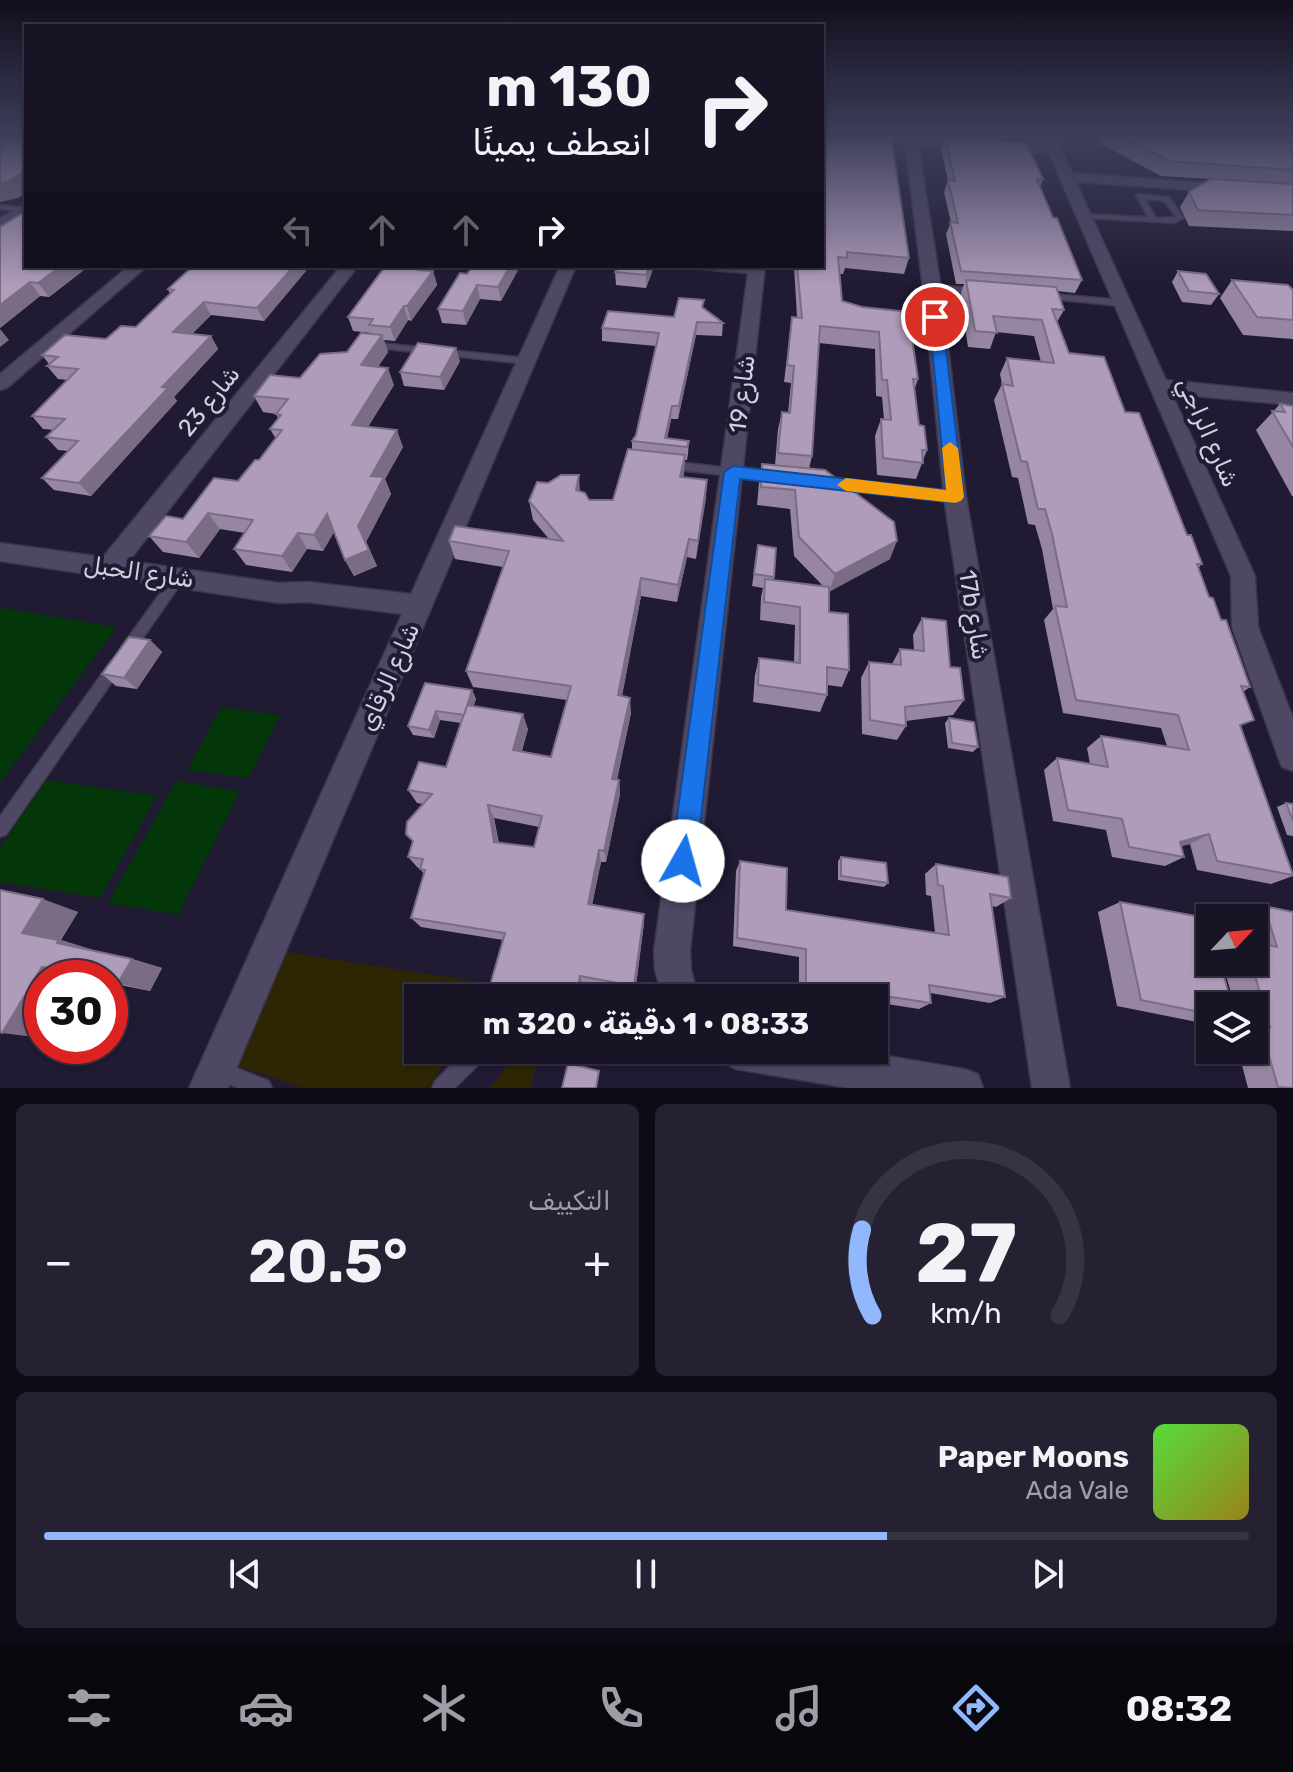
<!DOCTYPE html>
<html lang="ar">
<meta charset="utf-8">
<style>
:root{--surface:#181426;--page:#252132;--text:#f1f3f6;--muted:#9f9ea7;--line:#363343;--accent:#91b8fd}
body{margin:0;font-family:Rubik,"Noto Sans Arabic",sans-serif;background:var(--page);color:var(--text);direction:rtl;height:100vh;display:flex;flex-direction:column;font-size:30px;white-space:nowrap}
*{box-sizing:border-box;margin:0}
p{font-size:26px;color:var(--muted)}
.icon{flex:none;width:44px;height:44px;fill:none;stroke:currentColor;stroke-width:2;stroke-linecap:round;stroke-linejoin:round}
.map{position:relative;height:1088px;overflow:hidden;direction:ltr}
.sheet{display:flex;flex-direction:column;gap:16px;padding:16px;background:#0d0b15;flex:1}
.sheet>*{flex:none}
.top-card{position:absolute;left:24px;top:24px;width:800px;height:244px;border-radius:0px;box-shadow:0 2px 6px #0004,0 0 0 2px var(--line);direction:rtl;background:#181426;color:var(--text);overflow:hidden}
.needle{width:52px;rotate:64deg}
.tools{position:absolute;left:1196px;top:904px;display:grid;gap:16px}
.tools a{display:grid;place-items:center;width:72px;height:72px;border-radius:0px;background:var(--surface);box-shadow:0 2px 6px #0004,0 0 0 2px var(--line);font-size:40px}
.speed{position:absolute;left:24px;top:960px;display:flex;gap:16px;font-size:40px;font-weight:700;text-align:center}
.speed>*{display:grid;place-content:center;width:104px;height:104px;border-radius:50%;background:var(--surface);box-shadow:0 2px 6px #0004,0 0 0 2px var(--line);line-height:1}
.speed .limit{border:12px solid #d22;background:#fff;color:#111}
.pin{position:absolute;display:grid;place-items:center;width:68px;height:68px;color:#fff;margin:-34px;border:4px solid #fff;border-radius:50%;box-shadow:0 2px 8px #0007}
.me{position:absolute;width:88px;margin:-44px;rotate:7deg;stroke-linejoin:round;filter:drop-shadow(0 0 6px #0008)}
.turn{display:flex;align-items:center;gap:28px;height:168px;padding:0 40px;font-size:36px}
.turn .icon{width:104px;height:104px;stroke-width:2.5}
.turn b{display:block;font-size:56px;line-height:68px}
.lanes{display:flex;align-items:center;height:76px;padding:0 40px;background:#0003;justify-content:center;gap:40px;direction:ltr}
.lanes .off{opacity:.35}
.big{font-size:60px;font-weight:700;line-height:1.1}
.sheet .widget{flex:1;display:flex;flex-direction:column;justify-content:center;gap:12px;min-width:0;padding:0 28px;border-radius:12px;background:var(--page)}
.sheet .dial{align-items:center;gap:0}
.dial svg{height:208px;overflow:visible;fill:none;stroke:var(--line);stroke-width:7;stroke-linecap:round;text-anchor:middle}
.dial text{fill:var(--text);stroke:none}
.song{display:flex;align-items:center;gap:24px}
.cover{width:96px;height:96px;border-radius:12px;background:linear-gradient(135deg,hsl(110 70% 55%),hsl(50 70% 35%))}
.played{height:8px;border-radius:4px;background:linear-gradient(90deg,var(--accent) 70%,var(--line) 70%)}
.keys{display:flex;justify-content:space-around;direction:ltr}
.heat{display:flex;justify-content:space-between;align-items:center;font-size:44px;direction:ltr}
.sheet .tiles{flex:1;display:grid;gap:16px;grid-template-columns:1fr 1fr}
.widget:last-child{grid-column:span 2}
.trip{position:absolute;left:404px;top:984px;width:484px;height:80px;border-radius:0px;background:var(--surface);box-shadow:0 2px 6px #0004,0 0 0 2px var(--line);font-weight:700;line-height:80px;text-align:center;direction:rtl}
.dock{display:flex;height:128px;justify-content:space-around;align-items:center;background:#0a080f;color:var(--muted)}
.dock .icon{width:56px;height:56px}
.dock .on{color:var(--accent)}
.dock b{font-size:36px;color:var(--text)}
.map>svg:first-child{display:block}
.green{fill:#033609}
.sand{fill:#2d2504}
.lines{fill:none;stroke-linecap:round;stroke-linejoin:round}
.lane-casing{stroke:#3a354a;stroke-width:3}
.street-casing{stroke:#3a354a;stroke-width:3}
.lane{fill:#4f4865;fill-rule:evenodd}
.street{fill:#4f4865;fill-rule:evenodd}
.wall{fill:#9686a1;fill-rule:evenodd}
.shaded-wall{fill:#7a6d83}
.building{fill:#af9cbb;stroke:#7a6d83;stroke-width:2;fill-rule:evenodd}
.route{fill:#1a73e8;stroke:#114b97;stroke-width:2}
.slow{fill:#f59e0b}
.labels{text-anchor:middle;stroke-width:8;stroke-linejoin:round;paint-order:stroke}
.street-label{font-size:24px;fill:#d3cfe1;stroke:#201a33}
</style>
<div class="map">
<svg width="1293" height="1088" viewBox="0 0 1293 1088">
<rect width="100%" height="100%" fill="#201a33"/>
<g class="green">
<path d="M0,608L117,627L0,783Z"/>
<path d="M221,707L280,715L249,778L187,770Z"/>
<path d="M46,780L157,796L100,898L0,882V848Z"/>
<path d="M176,781L240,791L178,915L108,903Z"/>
</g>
<g class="sand">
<path d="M286,952L491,984L494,998H418V1050H451L429,1088H304L235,1065Z"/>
<path d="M529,1050H539L531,1088H489L514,1058Z"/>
</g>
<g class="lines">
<defs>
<g id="lane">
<path d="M1137,194L1169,197L1184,218L1174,223L1084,218L1080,216L1084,214L1148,217L1136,196ZM1145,199L1164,201L1176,217L1156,218Z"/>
<path d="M0,205L26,208V212L0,209Z"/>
<path d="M687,266H718L756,270L760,272L756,274L691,268Z"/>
<path d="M932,285L977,288L981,291L977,294L929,290V286Z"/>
<path d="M1043,293L1122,300L1126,303L1122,306L1040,298L1039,296Z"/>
<path d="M371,342L527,358L532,361L527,364L368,347V343Z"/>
<path d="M669,461L774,473L780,477L774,481L669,469L664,465Z"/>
<path d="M828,479L955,493L961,497L955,501L828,487L822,483Z"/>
<path d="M178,573L182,574L184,578L182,582L132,654L127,656L122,654L120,650L122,646L174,574Z"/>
<path d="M116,659L121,661L123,665L121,669L6,835L0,837V816L111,661Z"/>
<path d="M466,1050H488L486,1057L455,1088H432L435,1081Z"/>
<path d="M219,1061L269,1081L272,1088H238L212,1078L209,1071L212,1064Z"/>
</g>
<g id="street">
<path d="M842,135H911L1046,144L1042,135H1054L1072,173L1293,189V197L1076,182L1166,380L1293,393V405L1172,394L1255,576L1258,627L1293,718V771L1282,767L1278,757L1232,627L1231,576L1049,153L918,144L941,288L966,497L1070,1088H1032L944,497L923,288L905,143L848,139Z"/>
<path d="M26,204V215L0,230V218Z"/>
<path d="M129,266H147L7,388L0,390V374Z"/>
<path d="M341,266H358L129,561L279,583L308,582L411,594L560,266H576L228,1088H189L402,614L308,602L279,603L0,561V543L103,557Z"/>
<path d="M749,266H765L690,951L691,970L699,998H663L655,970L654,951Z"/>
<path d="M717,1050H851L964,1069L978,1074L983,1088H849L736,1069L723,1063Z"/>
</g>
</defs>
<use href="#lane" class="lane-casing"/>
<use href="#street" class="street-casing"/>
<use href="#lane" class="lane"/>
<use href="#street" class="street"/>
</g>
<g class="wall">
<path d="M822,135L909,258L904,274L845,268L843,274H839L842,301L862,307L918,379L915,388L919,425L927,450L916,479L877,475L875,436L881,419L884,420L882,397L876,396L875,349L819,343L812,456L809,469L890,559L829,591V612L849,670L842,687L827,685V695L820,712L753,702L755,675L759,658L794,662L795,625L760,620L761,597L763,588L752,586L758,545L774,577L773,580L824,587L794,556L790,509L757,505L759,483L762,464L775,465L778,429L782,412L788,413L791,383L784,382L792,317H797L794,266H822Z"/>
<path d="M973,135H1016L1015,139Z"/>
<path d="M1103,135H1293V231L1189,226L1180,207L1189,192L1210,179L1161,176L1099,143Z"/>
<path d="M945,137L1043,179L1040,187L1082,280L1075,293L1057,291L1064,310L1057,322L1069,353L1125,412L1202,564L1198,568L1209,597L1221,620L1250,687L1243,692L1241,729L1293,876L1271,884L1197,870L1190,844L1181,846L1184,857L1165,866L1112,857L1106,830L1053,821L1044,770L1057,758L1090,764L1087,748L1101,736L1167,746L1161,728L1063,713L1044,620L1053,609L1042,549L1035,525L1028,524L1018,478L1012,477L994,400L1002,384L1000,374L1007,358L1041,362L1034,336L996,332L990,349L968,347L960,296L964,284H956L946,234L951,222L944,192L948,180L941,149Z"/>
<path d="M26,266H89L49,297L40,296L0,328Z"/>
<path d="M194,266H310L264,321L211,315L192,334L211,336L218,349L174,397L177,401L91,496L54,490L42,478L68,451L58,450L46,437L54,430L43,429L32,416L67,380L58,379L47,366L49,364L42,355L106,339L136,327L170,294L168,289Z"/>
<path d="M390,266H433L430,271H433L437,285L411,321L408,320L395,341L384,340L388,352L378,367L394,385L368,427L403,447L385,479L391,494L366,542L377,566L354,576L345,560L334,532L323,551L307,549L292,572L246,565L234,549L245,533L220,529L199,558L163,552L149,536L183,519L238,481L259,460L276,439L270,429L278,418L276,414L263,412L254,396L300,378L347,352L372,334V333L353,331L348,317Z"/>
<path d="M473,266H518V270L501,301L480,299L466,325L442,323L438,309Z"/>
<path d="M653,269L646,288L616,285L615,272Z"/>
<path d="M1178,271L1219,294L1211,305L1182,302L1172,282Z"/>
<path d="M1232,280L1293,290V339L1243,335L1220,298Z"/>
<path d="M703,308L723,323L722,336L696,335L678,419H671L667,438L689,441L688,454L687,460H685L683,477L707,480L696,559L687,557L677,602L641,596L622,696L631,713L617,780H619L620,794L606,862H601L592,905L644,914V923L635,993L583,983L579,998H511L497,995L489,989L503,940L421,927L411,918L424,874L420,869V868H418L408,857L413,842L406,834L423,804L417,803L408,790L446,767L461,723L440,720L434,738L413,735L408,726L472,690L476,699L473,706L528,729L522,751L551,757L567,700L473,687L466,671L503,567L455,559L449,541L549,539L533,520L529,501L580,491L589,500H613L632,449V441L636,435L656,346L602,341V328L674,317ZM494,818L539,827L534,847L499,843Z"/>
<path d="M460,361L444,390L404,386L400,372Z"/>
<path d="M1280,404L1293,406V496H1292L1256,430Z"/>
<path d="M922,618L950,667L964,700L953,715L906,721V726L897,740L862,734L861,678L869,662L892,664L900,649L914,650L913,635Z"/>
<path d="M150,640L162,652L137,689L116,686L102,674Z"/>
<path d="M949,718L978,747L973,752L948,748L945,723Z"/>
<path d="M1286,803L1293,804V836L1287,835L1277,807Z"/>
<path d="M841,857L888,883L884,887L838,880V861Z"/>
<path d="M740,861L786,910L935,933L931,896L926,895L925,874L936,864L1011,898L996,907L992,906L1005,997L990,1003L930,993L931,1003L919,1009L874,1002V998H852L799,990V957L733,946L736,871Z"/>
<path d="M0,890L78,912L61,940L93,950L132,959L162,968L150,991L110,983V978H85L78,977L77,978H42Z"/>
<path d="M1120,902L1210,1006V1023L1207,1024L1117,1006L1098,912Z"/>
<path d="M1264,906L1293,912V1088H1248L1238,1050H1254V1006H1235L1222,962H1254V918H1239L1238,915Z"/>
</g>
<g class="shaded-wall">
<path d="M26,170V192L18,198L0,202V183Z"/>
<path d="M61,266H89L49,297L38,283Z"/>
<path d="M294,266H310L264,321L257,308Z"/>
<path d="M420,266H433L421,283L418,270Z"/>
<path d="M510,266H518V270L501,301L498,287Z"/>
<path d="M649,266H653V269L646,288V275Z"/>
<path d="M433,271L437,285L411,321L407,306Z"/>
<path d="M30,282L40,296L0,328V305Z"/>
<path d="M477,285L480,299L466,325L463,311Z"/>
<path d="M204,302L211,315L181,345L173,332Z"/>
<path d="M404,306L408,320L395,341L390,327Z"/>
<path d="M697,322L696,335L678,419L679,406Z"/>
<path d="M0,329L9,340L0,347Z"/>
<path d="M382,335L388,352L367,382L361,365Z"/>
<path d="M211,336L218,349L174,397L177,401L91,496L79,483L162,387Z"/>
<path d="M456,348L460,361L444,390L440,377Z"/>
<path d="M388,368L394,385L359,441L352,425Z"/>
<path d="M672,406L671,419L666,444L665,438Z"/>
<path d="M397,430L403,447L385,479L391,494L366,542L377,566L354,576L345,560L358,526L371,476Z"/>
<path d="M685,455L684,474L679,496L680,477Z"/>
<path d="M579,475L580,494L576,490Z"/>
<path d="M707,480L706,499L696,559L698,541Z"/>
<path d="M208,513L220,529L199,558L186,542Z"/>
<path d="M327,514L335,530L323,551L314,535Z"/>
<path d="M298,533L307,549L292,572L282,556Z"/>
<path d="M689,539L687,557L677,602L678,585Z"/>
<path d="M897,541L890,559L829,592L835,574Z"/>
<path d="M641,578V596L619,711L618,695Z"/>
<path d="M150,640L162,652L137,689L124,678Z"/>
<path d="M472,690L476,699L468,724L464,715Z"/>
<path d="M630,698L631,713L614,792L612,779Z"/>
<path d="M436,711L440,720L434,738L429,730Z"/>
<path d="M523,714L528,729L518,764L513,750Z"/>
<path d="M619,780L620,794L606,862L604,851Z"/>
<path d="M488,805L494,818L500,854L494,842Z"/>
<path d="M1209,834L1190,844L1161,851L1180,842Z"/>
<path d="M599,850L601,862L590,913L588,904Z"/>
<path d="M43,899L78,912L60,940L93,950L91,953L22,933Z"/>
<path d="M644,914V923L635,993L634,986Z"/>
<path d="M132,959L162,968L150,991L118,983Z"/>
<path d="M42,967L78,977L77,978H42V1038L2,1033Z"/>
<path d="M580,976L583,983L579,998H575Z"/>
</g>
<g class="building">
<path d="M0,135H26V170L7,182L0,183Z"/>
<path d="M822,135H891L909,258L847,252V258L838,257L842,301L862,307L908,312L918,379H913L919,425L924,426L927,450H922L923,463L883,458L881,419L891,420L887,380H882L879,332L820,326L812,456L778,453L782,412L790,413L794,366L787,365L792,317L802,318L797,266H822Z"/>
<path d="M1117,135H1293V170L1169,161Z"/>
<path d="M945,137L1026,143L1043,179H1037L1038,182L1053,218H1057L1082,280L961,271L950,222L958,223L948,180L955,181Z"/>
<path d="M1211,179L1293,184V215L1198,210L1189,192Z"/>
<path d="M26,211V266H61L38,283L30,282L0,305V227Z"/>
<path d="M193,266H294L257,308L204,302L173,332L211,336L162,387L168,388L79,483L42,478L78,441L46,437L65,419L32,416L78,369L47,366L58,357L42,355L65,335L106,339L121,326L136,327L174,290L168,289Z"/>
<path d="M390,266H420L418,270L433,271L407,306H404L390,327L369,325L373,319L348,317L384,268H388Z"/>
<path d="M473,266H510L498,287L477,285L463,311L438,309L460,273L467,274Z"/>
<path d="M618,266H649L646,275L615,272Z"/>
<path d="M1178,271L1206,274L1219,294L1189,291Z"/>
<path d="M966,280L1056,287L1064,310L1052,309L1069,353L1104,357L1125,412L1139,413L1187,535H1191L1202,564H1197L1209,597L1213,598L1221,620H1226L1250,687L1241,686L1254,720L1240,725L1293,875L1217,861L1209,834L1180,842L1184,857L1129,847L1122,819L1068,810L1057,758L1108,767L1101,736L1189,750L1178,715L1076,700L1055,606L1067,607L1052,534L1045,509H1038L1027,462L1021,461L1002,384L1013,386L1007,358L1054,363L1042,320L993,316L997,333L975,331Z"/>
<path d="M1232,280L1288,285L1293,290V320L1257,317Z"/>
<path d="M679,298L704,300L702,307L723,323L697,322L679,406H672L665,438L689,441L687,447L632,441L636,435L659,333L602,328L608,311L674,317Z"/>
<path d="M361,333L382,335L361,365L388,368L352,425L397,430L371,476L384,477L358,526L369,550L345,560L327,514L314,535L298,533L282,556L234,549L253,520L208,513L186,542L149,536L166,516L183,519L214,478L238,481L255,460H259L282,430L270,429L281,415L276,414L288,399L254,396L270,375L300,378L320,354L347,352Z"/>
<path d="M418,343L456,348L440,377L400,372Z"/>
<path d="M1280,404L1293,406V447L1272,411L1285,412Z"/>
<path d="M628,449L685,455L680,477L707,480L698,541L689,539L678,585L641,578L618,695L630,698L612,779L619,780L604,851L599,850L588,904L644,914L634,986L580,976L575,998H564L553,995L552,998H529L489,989L505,933L411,918L425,870L420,869L423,859L408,857L413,841L406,834L407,822L432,794L408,790L419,762L446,767L467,705L523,714L513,750L551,757L571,686L466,671L509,551L449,541L455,526L563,541L529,501L537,482L548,483L561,475H579L576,490L585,493L589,500H613ZM488,805L542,816L534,847L494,842Z"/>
<path d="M762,464L825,470L894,522L897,541L835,574L799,537L795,490L761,487Z"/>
<path d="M758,545L776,548L774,577L754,574Z"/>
<path d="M765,579L829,587V612L848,614L849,670L827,667V695L758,685L759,658L800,663V607L764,602Z"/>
<path d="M922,618L946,621L950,667L960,668L964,700L905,707L906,726L870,720L869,662L901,665L900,649L924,651Z"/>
<path d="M129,637L150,640L124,678L102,674Z"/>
<path d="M425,683L472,690L464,715L436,711L429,730L408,726Z"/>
<path d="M949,718L974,722L978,747L952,743Z"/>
<path d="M1286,803L1293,804V821Z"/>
<path d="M841,857L886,863L888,883L841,876Z"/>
<path d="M740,861L787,868L786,910L949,935L943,886L938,885L936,864L1008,877L1011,898L990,894L1005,997L929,985L931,1003L806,984V949L737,938Z"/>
<path d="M0,890L43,899L22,933L58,940L57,943L132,959L118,983L110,981V978H93L42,967L2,1033L0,1032Z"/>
<path d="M1120,902L1207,918L1210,928V962H1220L1232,1006H1210V1014L1141,1000Z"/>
<path d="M1264,906L1293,912V1088L1278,1087L1260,1025L1270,1027L1251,962H1254V942L1277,947Z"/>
<path d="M568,1063L599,1071L596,1088H562Z"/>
</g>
<linearGradient id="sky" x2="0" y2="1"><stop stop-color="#120e1c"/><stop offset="0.47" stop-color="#3c3e5b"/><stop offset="1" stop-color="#3c3e5b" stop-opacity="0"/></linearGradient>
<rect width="1293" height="287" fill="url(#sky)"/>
<path class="route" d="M935,313L942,317L964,497L961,501L955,503L740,479L696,861L692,870L683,874L675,870L671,861L724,472L733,466L946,490L929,317Z"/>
<path class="slow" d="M950,442L958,448L964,497L961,501L955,503L846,491L837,485L846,478L946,490L942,448Z"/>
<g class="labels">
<g class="street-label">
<text transform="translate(742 394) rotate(-83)" y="8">شارع 19</text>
<text transform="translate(209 401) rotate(-51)" y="8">شارع 23</text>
<text transform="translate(1208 432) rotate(66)" y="8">شارع الراجي</text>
<text transform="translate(139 572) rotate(8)" y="8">شارع الحبل</text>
<text transform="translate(974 615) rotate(81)" y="8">17b شارع</text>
<text transform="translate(389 677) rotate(-66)" y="8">شارع الرقاي</text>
</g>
</g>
</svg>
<div class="tools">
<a><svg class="needle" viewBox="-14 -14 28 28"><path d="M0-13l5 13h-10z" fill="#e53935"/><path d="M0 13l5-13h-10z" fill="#9f9ea7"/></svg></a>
<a><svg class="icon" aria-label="layers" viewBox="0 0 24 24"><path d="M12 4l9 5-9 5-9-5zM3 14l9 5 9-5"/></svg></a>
</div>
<div class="speed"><div class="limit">30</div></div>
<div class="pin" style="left:935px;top:317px;background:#d93025"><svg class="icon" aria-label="arrive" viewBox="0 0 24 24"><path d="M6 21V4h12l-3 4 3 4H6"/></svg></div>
<svg class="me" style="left:683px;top:861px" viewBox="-20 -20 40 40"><circle r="19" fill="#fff"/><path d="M0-13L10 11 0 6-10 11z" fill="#1a73e8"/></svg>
<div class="trip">08:33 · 1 دقيقة · 320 m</div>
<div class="top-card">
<div class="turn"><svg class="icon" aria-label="right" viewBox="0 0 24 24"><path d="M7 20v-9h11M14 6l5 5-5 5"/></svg><div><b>130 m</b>انعطف يمينًا</div></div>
<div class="lanes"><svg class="icon off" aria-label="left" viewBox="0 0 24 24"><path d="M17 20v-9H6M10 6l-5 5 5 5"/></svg><svg class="icon off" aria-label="ahead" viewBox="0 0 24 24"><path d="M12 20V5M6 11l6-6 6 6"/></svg><svg class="icon off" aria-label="ahead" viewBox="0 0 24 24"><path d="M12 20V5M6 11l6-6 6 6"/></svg><svg class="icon" aria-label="right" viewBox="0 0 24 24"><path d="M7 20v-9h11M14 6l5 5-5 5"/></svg></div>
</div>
</div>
<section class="sheet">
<div class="tiles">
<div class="widget dial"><svg viewBox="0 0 100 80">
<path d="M14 69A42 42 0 1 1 86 69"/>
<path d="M14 69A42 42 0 0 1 10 36" stroke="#91b8fd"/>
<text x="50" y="56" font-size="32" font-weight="700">27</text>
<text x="50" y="72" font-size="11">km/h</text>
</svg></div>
<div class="widget"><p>التكييف</p>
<div class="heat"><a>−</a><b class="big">20.5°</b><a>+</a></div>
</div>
<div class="widget">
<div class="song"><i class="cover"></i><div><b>Paper Moons</b><p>Ada Vale</p></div></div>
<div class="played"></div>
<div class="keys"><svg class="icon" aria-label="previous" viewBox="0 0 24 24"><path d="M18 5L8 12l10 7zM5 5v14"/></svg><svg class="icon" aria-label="pause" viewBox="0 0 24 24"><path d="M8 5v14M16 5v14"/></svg><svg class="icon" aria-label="next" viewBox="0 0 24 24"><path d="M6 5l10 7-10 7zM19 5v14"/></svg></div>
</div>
</div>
</section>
<nav class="dock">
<b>08:32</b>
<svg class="icon on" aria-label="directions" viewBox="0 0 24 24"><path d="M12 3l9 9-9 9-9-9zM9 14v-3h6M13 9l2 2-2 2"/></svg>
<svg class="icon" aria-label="music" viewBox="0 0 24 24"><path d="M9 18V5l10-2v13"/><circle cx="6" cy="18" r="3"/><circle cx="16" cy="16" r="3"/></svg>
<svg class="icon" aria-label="phone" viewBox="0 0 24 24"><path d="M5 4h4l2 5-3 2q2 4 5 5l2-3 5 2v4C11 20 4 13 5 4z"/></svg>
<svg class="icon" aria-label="climate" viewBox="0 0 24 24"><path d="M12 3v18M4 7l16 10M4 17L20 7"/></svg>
<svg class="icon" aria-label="car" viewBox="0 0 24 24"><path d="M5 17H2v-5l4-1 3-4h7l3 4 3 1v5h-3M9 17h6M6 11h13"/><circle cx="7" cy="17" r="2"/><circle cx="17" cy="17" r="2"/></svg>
<svg class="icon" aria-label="filters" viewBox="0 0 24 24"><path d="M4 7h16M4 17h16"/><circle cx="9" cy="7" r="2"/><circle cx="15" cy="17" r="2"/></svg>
</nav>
